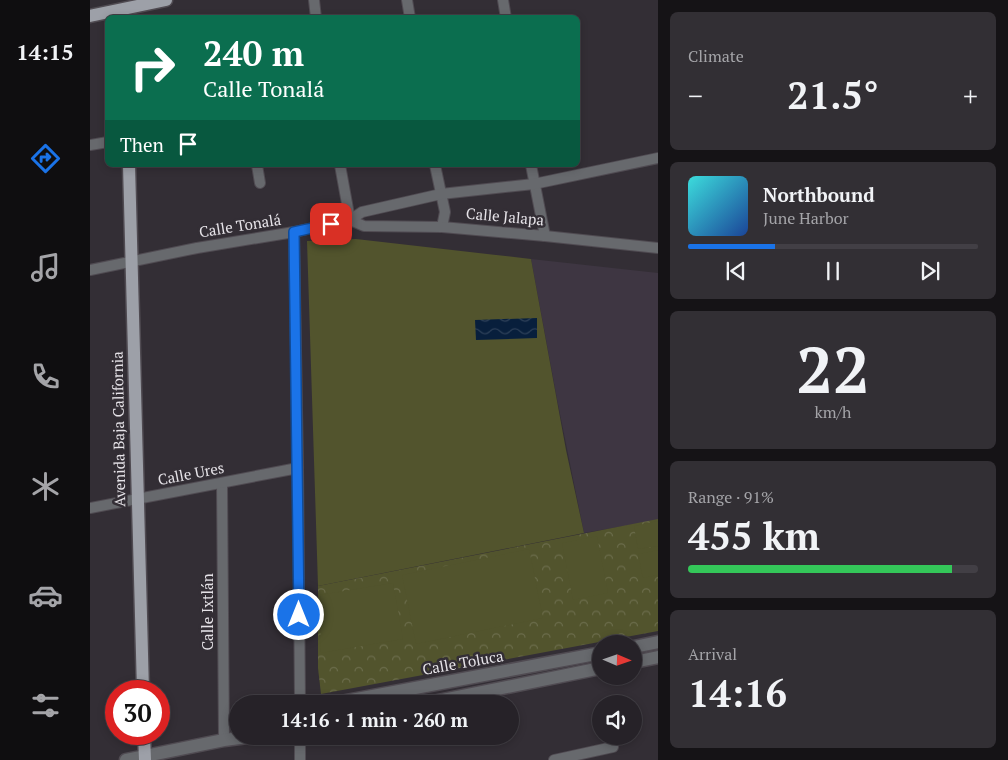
<!DOCTYPE html>
<meta charset="utf-8">
<style>
:root{--surface:#262228;--page:#322f34;--text:#f1f3f6;--muted:#a4a4a8;--line:#423f45;--accent:#1a73e8}
body{margin:0;font-family:"PT Serif",serif;background:var(--page);color:var(--text);height:100vh;display:flex;flex-direction:column;font-size:19px;white-space:nowrap}
*{box-sizing:border-box;margin:0}
p{font-size:16px;color:var(--muted)}
.icon{flex:none;width:28px;height:28px;fill:none;stroke:currentColor;stroke-width:2;stroke-linecap:round;stroke-linejoin:round}
.map{position:relative;flex:1;overflow:hidden}
.details{display:flex;flex-direction:column;gap:12px;padding:12px;background:#151316;width:350px}
.details>*{flex:none}
.top-card{position:absolute;left:15px;top:15px;width:475px;height:152px;border-radius:8px;box-shadow:0 2px 8px #0003,0 0 0 1px var(--line);background:#0b6e4f;color:#fff;overflow:hidden}
.needle{width:32px;rotate:92deg}
.tools{position:absolute;left:502px;top:635px;display:grid;gap:10px}
.tools a{display:grid;place-items:center;width:50px;height:50px;border-radius:50%;background:var(--surface);box-shadow:0 2px 8px #0003,0 0 0 1px var(--line);font-size:25px}
.speed{position:absolute;left:15px;top:680px;display:flex;gap:10px;font-size:25px;font-weight:700;text-align:center}
.speed>*{display:grid;place-content:center;width:65px;height:65px;border-radius:50%;background:var(--surface);box-shadow:0 2px 8px #0003,0 0 0 1px var(--line);line-height:1}
.speed .limit{border:8px solid #d22;background:#fff;color:#111}
.pin{position:absolute;display:grid;place-items:center;width:42px;height:42px;color:#fff;margin:-21px;border-radius:10px;box-shadow:0 2px 8px #0006}
.me{position:absolute;width:55px;margin:-28px;rotate:0deg;stroke-linejoin:round;filter:drop-shadow(0 0 4px #0008)}
.turn{display:flex;align-items:center;gap:18px;height:105px;padding:0 15px;font-size:22px}
.turn .icon{width:65px;height:65px;stroke-width:2.5}
.turn b{display:block;font-size:35px;line-height:42px}
.then{display:flex;align-items:center;height:48px;padding:0 15px;background:#0003;gap:10px;font-size:19px}
.big{font-size:38px;font-weight:700;line-height:1.1}
.details .widget{flex:1;display:flex;flex-direction:column;justify-content:center;gap:8px;min-width:0;padding:0 18px;border-radius:8px;background:var(--page)}
.details .dial{align-items:center;gap:0}
.dial b{font-size:65px;line-height:1}
.song{display:flex;align-items:center;gap:15px}
.cover{width:60px;height:60px;border-radius:8px;background:linear-gradient(135deg,hsl(180 70% 55%),hsl(220 70% 35%))}
.played{height:5px;border-radius:2px;background:linear-gradient(90deg,var(--accent) 30%,var(--line) 30%)}
.keys{display:flex;justify-content:space-around;direction:ltr}
.heat{display:flex;justify-content:space-between;align-items:center;font-size:28px;direction:ltr}
.charge{height:8px;border-radius:4px;background:linear-gradient(90deg,#34c759 91%,var(--line) 0)}
.trip{position:absolute;left:139px;top:695px;width:290px;height:50px;border-radius:25px;background:var(--surface);box-shadow:0 2px 8px #0003,0 0 0 1px var(--line);font-weight:700;line-height:50px;text-align:center}
main{display:flex;flex:1;min-height:0}
.tabs{display:flex;flex-direction:column;width:90px;justify-content:space-around;align-items:center;background:#0f0e10;color:var(--muted)}
.tabs .icon{width:35px;height:35px}
.tabs .on{color:var(--accent)}
.tabs b{font-size:22px;color:var(--text)}
.map>svg:first-child{display:block}
.built{fill:#3e3642}
.park{fill:url(#park-crowns)}
.pitch{fill:#52542d}
.water{fill:url(#water-waves)}
.lines{fill:none;stroke-linecap:round;stroke-linejoin:round}
.minor-casing{stroke:#504b52;stroke-width:12}
.tertiary-casing{stroke:#504b52;stroke-width:15}
.primary-casing{stroke:#504b52;stroke-width:15}
.minor{stroke:#67696d;stroke-width:10}
.tertiary{stroke:#67696d;stroke-width:12}
.primary{stroke:#9da0a8;stroke-width:12}
.route-casing{stroke:#114b97;stroke-width:12}
.route{stroke:#1a73e8;stroke-width:9}
.labels{text-anchor:middle;stroke-width:5;stroke-linejoin:round;paint-order:stroke}
.street-label{font-size:15px;fill:#e6e3e8;stroke:#332e35}
</style>
<main>
<nav class="tabs">
<b>14:15</b>
<svg class="icon on" aria-label="directions" viewBox="0 0 24 24"><path d="M12 3l9 9-9 9-9-9zM9 14v-3h6M13 9l2 2-2 2"/></svg>
<svg class="icon" aria-label="music" viewBox="0 0 24 24"><path d="M9 18V5l10-2v13"/><circle cx="6" cy="18" r="3"/><circle cx="16" cy="16" r="3"/></svg>
<svg class="icon" aria-label="phone" viewBox="0 0 24 24"><path d="M5 4h4l2 5-3 2q2 4 5 5l2-3 5 2v4C11 20 4 13 5 4z"/></svg>
<svg class="icon" aria-label="climate" viewBox="0 0 24 24"><path d="M12 3v18M4 7l16 10M4 17L20 7"/></svg>
<svg class="icon" aria-label="car" viewBox="0 0 24 24"><path d="M5 17H2v-5l4-1 3-4h7l3 4 3 1v5h-3M9 17h6M6 11h13"/><circle cx="7" cy="17" r="2"/><circle cx="17" cy="17" r="2"/></svg>
<svg class="icon" aria-label="filters" viewBox="0 0 24 24"><path d="M4 7h16M4 17h16"/><circle cx="9" cy="7" r="2"/><circle cx="15" cy="17" r="2"/></svg>
</nav>
<div class="map">
<svg width="568" height="760" viewBox="0 0 568 760">
<defs>
<pattern id="park-crowns" width="20" height="18" patternUnits="userSpaceOnUse" patternTransform="scale(1.25)"><rect width="20" height="18" fill="#52542d"/><path d="M2 6a3 3 0 1 1 6 0M12 15a3 3 0 1 1 6 0" fill="none" stroke="#6b6c4b"/></pattern>
<pattern id="water-waves" width="16" height="10" patternUnits="userSpaceOnUse" patternTransform="scale(1.25)"><rect width="16" height="10" fill="#081f3c"/><path d="M0 5q4-4 8 0t8 0" fill="none" stroke="#2c3f58"/></pattern>
</defs>
<rect width="100%" height="100%" fill="#332e35"/>
<path class="built" d="M441,259L568,273V520L494,533L467,399Z"/>
<path class="park" d="M568,519V631L231,694L228,668V586Z"/>
<g class="pitch">
<path d="M266,239L441,259L476,450L494,533L228,586L217,241Z"/>
<path d="M568,521V546L548,549L544,526Z"/>
<path d="M507,536L518,593L483,600L472,543Z"/>
<path d="M439,549L453,618L326,644L312,575Z"/>
<path d="M568,550V575L553,578L548,554Z"/>
<path d="M303,583L313,639L231,653L230,595Z"/>
</g>
<path class="water" d="M447,318V338L386,340L385,320Z"/>
<g class="lines">
<defs>
<g id="minor">
<path d="M224,0L226,18"/>
<path d="M317,0L320,18"/>
<path d="M413,0L416,18"/>
<path d="M0,145L18,142"/>
<path d="M167,165L170,183"/>
<path d="M250,165L260,220"/>
<path d="M345,165L355,212L352,227"/>
<path d="M441,165L455,236"/>
<path d="M260,220L274,226L352,227L455,236L568,248"/>
<path d="M204,232L208,468L210,704"/>
<path d="M0,270L107,248L204,232L260,220L272,212L351,194L444,184L568,158"/>
<path d="M132,483L134,740"/>
<path d="M0,508L208,468"/>
<path d="M210,760V736"/>
<path d="M464,760L523,747"/>
</g>
<g id="tertiary">
<path d="M544,647L568,642"/>
<path d="M544,662L568,657"/>
<path d="M240,704L511,653"/>
<path d="M333,704L511,668"/>
<path d="M36,760L134,740L166,736"/>
</g>
<g id="primary">
<path d="M0,16L76,0"/>
<path d="M39,165L53,691"/>
<path d="M54,734L55,760"/>
</g>
</defs>
<use href="#minor" class="minor-casing"/>
<use href="#tertiary" class="tertiary-casing"/>
<use href="#primary" class="primary-casing"/>
<use href="#minor" class="minor"/>
<use href="#tertiary" class="tertiary"/>
<use href="#primary" class="primary"/>
</g>
<g class="lines">
<defs>
<path id="route" d="M209,615L204,232L241,224"/>
</defs>
<use href="#route" class="route-casing"/>
<use href="#route" class="route"/>
</g>
<g class="labels">
<g class="street-label">
<text transform="translate(415 217) rotate(5)" y="5">Calle Jalapa</text>
<text transform="translate(150 226) rotate(-9)" y="5">Calle Tonalá</text>
<text transform="translate(29 429) rotate(-91)" y="5">Avenida Baja California</text>
<text transform="translate(101 474) rotate(-11)" y="5">Calle Ures</text>
<text transform="translate(118 612) rotate(-90)" y="5">Calle Ixtlán</text>
<text transform="translate(373 663) rotate(-10)" y="5">Calle Toluca</text>
</g>
</g>
</svg>
<div class="tools">
<a><svg class="needle" viewBox="-14 -14 28 28"><path d="M0-13l5 13h-10z" fill="#e53935"/><path d="M0 13l5-13h-10z" fill="#a4a4a8"/></svg></a>
<a><svg class="icon" aria-label="sound" viewBox="0 0 24 24"><path d="M4 9h4l5-4v14l-5-4H4zM17 9q2 3 0 6"/></svg></a>
</div>
<div class="speed"><div class="limit">30</div></div>
<div class="pin" style="left:241px;top:224px;background:#d93025"><svg class="icon" aria-label="arrive" viewBox="0 0 24 24"><path d="M6 21V4h12l-3 4 3 4H6"/></svg></div>
<svg class="me" style="left:209px;top:615px" viewBox="-20 -20 40 40"><circle r="17" fill="#1a73e8" stroke="#fff" stroke-width="3"/><path d="M0-11L8 9 0 5-8 9z" fill="#fff"/></svg>
<div class="trip">14:16 · 1 min · 260 m</div>
<div class="top-card">
<div class="turn"><svg class="icon" aria-label="right" viewBox="0 0 24 24"><path d="M7 20v-9h11M14 6l5 5-5 5"/></svg><div><b>240 m</b>Calle Tonalá</div></div>
<div class="then">Then<svg class="icon" aria-label="arrive" viewBox="0 0 24 24"><path d="M6 21V4h12l-3 4 3 4H6"/></svg></div>
</div>
</div>
<section class="details">
<div class="widget"><p>Climate</p>
<div class="heat"><a>−</a><b class="big">21.5°</b><a>+</a></div>
</div>
<div class="widget">
<div class="song"><i class="cover"></i><div><b>Northbound</b><p>June Harbor</p></div></div>
<div class="played"></div>
<div class="keys"><svg class="icon" aria-label="previous" viewBox="0 0 24 24"><path d="M18 5L8 12l10 7zM5 5v14"/></svg><svg class="icon" aria-label="pause" viewBox="0 0 24 24"><path d="M8 5v14M16 5v14"/></svg><svg class="icon" aria-label="next" viewBox="0 0 24 24"><path d="M6 5l10 7-10 7zM19 5v14"/></svg></div>
</div>
<div class="widget dial"><b>22</b><p>km/h</p></div>
<div class="widget"><p>Range · 91%</p><b class="big">455 km</b><div class="charge"></div></div>
<div class="widget"><p>Arrival</p><b class="big">14:16</b></div>
</section>
</main>
